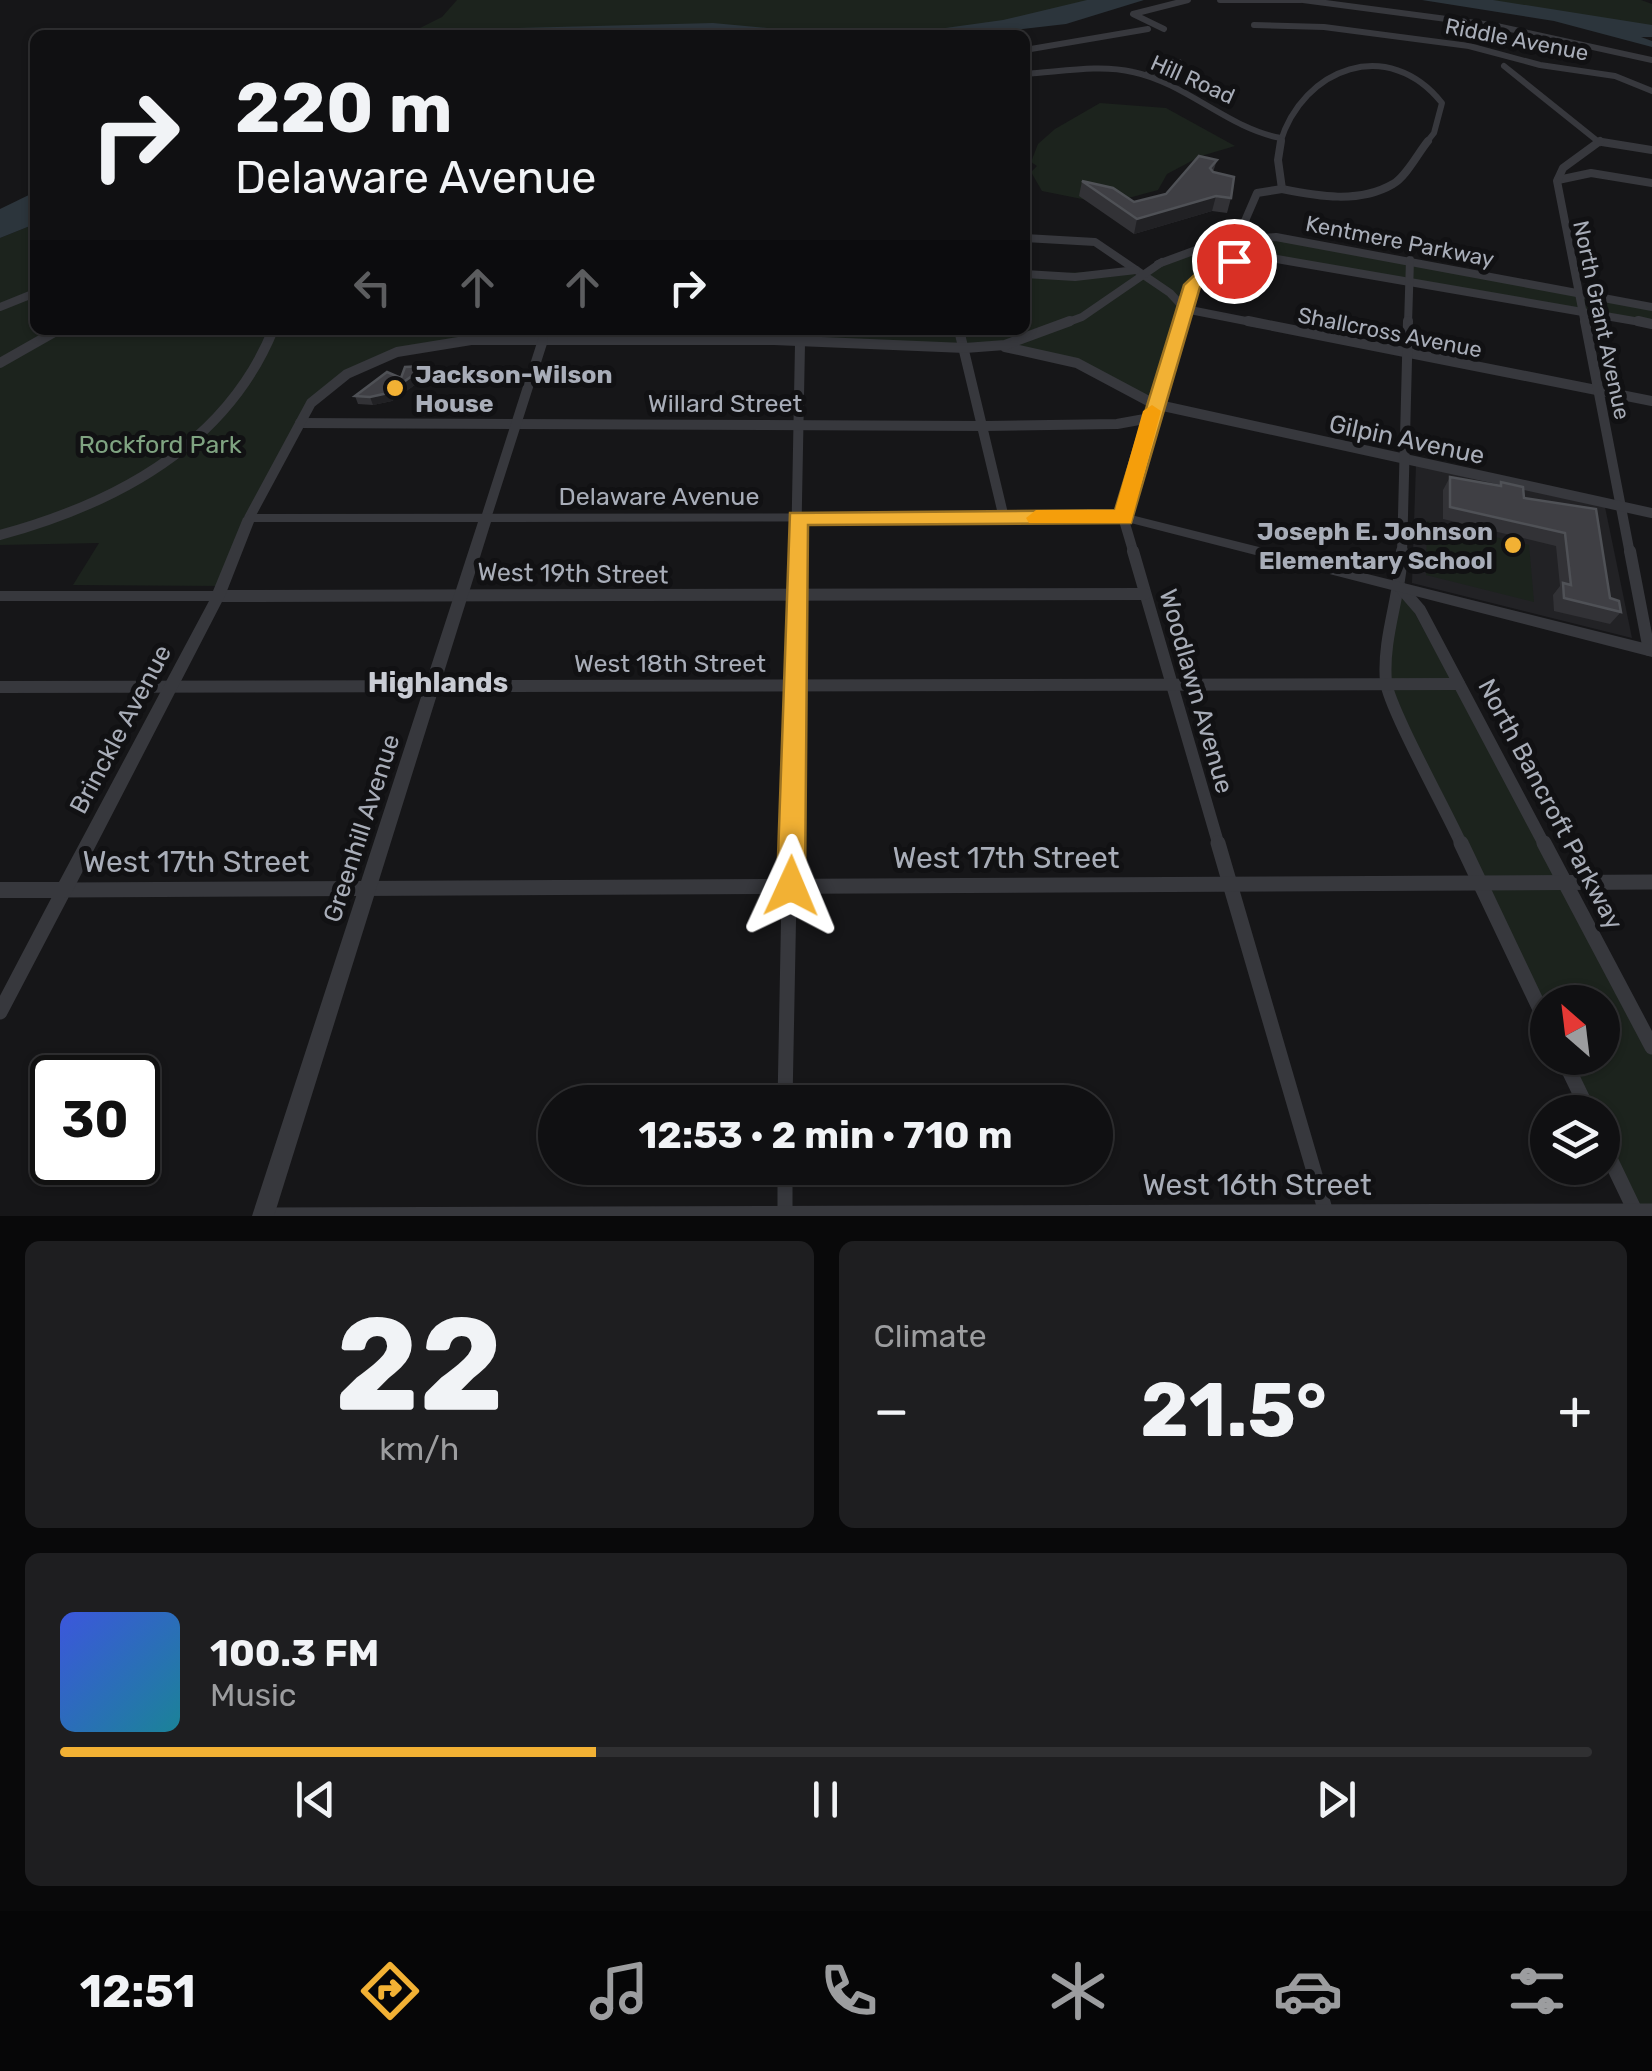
<!DOCTYPE html>
<meta charset="utf-8">
<style>
:root{--surface:#101012;--page:#1e1e20;--text:#f1f3f6;--muted:#9c9d9f;--line:#303032;--accent:#f2b134}
body{margin:0;font-family:Rubik,sans-serif;background:var(--page);color:var(--text);height:100vh;display:flex;flex-direction:column;font-size:38px;white-space:nowrap}
*{box-sizing:border-box;margin:0}
p{font-size:32px;color:var(--muted)}
.icon{flex:none;width:55px;height:55px;fill:none;stroke:currentColor;stroke-width:2;stroke-linecap:round;stroke-linejoin:round}
.map{position:relative;height:1216px;overflow:hidden}
.drawer{display:flex;flex-direction:column;gap:25px;padding:25px;background:#09090a;flex:1}
.drawer>*{flex:none}
.hud{position:absolute;left:30px;top:30px;width:1000px;height:305px;border-radius:15px;box-shadow:0 2px 8px #0004,0 0 0 2px var(--line);background:#101012;color:var(--text);overflow:hidden}
.needle{width:65px;rotate:332deg}
.tools{position:absolute;left:1530px;top:985px;display:grid;gap:20px}
.tools a{display:grid;place-items:center;width:90px;height:90px;border-radius:50%;background:var(--surface);box-shadow:0 2px 8px #0004,0 0 0 2px var(--line);font-size:50px}
.speed{position:absolute;left:30px;top:1055px;display:flex;gap:20px;font-size:50px;font-weight:700;text-align:center}
.speed>*{display:grid;place-content:center;width:130px;height:130px;border-radius:50%;background:var(--surface);box-shadow:0 2px 8px #0004,0 0 0 2px var(--line);line-height:1}
.speed .limit{border:5px solid #111;border-radius:15px;background:#fff;color:#111}
.pin{position:absolute;display:grid;place-items:center;width:85px;height:85px;color:#fff;margin:-42px;border:5px solid #fff;border-radius:50%;box-shadow:0 2px 10px #0007}
.me{position:absolute;width:110px;margin:-55px;rotate:1deg;stroke-linejoin:round;filter:drop-shadow(0 0 8px #0008)}
.turn{display:flex;align-items:center;gap:35px;height:210px;padding:0 40px;font-size:45px}
.turn .icon{width:130px;height:130px;stroke-width:2.5}
.turn b{display:block;font-size:70px;line-height:85px}
.lanes{display:flex;align-items:center;height:95px;padding:0 40px;background:#0003;justify-content:center;gap:50px;direction:ltr}
.lanes .off{opacity:.35}
.big{font-size:75px;font-weight:700;line-height:1.1}
.drawer .card{flex:1;display:flex;flex-direction:column;justify-content:center;gap:15px;min-width:0;padding:0 35px;border-radius:15px;background:var(--page)}
.drawer .dial{align-items:center;gap:0}
.dial b{font-size:130px;line-height:1}
.song{display:flex;align-items:center;gap:30px}
.cover{width:120px;height:120px;border-radius:15px;background:linear-gradient(135deg,hsl(230 70% 55%),hsl(190 70% 35%))}
.played{height:10px;border-radius:5px;background:linear-gradient(90deg,var(--accent) 35%,var(--line) 35%)}
.keys{display:flex;justify-content:space-around;direction:ltr}
.heat{display:flex;justify-content:space-between;align-items:center;font-size:55px;direction:ltr}
.drawer .tiles{flex:1;display:grid;gap:25px;grid-template-columns:1fr 1fr}
.card:last-child{grid-column:span 2}
.trip{position:absolute;left:538px;top:1085px;width:575px;height:100px;border-radius:50px;background:var(--surface);box-shadow:0 2px 8px #0004,0 0 0 2px var(--line);font-weight:700;line-height:100px;text-align:center}
.tab-bar{display:flex;height:160px;justify-content:space-around;align-items:center;background:#060607;color:var(--muted)}
.tab-bar .icon{width:70px;height:70px}
.tab-bar .current{color:var(--accent)}
.tab-bar b{font-size:45px;color:var(--text)}
.map>svg:first-child{display:block}
.built{fill:#222225}
.green{fill:#1c231d}
.water{fill:#2c353c}
.lines{fill:none;stroke-linecap:round;stroke-linejoin:round}
.minor-far4{stroke:#37383d;stroke-width:6}
.minor-far3{stroke:#37383d;stroke-width:8}
.minor-far2{stroke:#37383d;stroke-width:10}
.minor-far1{stroke:#37383d;stroke-width:12}
.minor{stroke:#37383d;stroke-width:15}
.tertiary{fill:#37383d;fill-rule:evenodd}
.wall{fill:#323236}
.shaded-wall{fill:#212124}
.building{fill:#3f3f44;stroke:#4f5156;stroke-width:2.5}
.route{fill:#f2b134;stroke:#9d7322;stroke-width:2.5}
.slow{fill:#f59e0b}
.poi-dot{fill:#f2b134;stroke:#111113;stroke-width:4}
.labels{text-anchor:middle;stroke-width:10;stroke-linejoin:round;paint-order:stroke}
.far-street-label{font-size:22px;fill:#a8adb8;stroke:#111113}
.poi-label{font-size:25px;font-weight:bold;fill:#a8adb8;stroke:#111113;text-anchor:start}
.street-label{font-size:25px;fill:#a8adb8;stroke:#111113}
.park-label{font-size:25px;fill:#7fa381;stroke:#111113}
.neighbourhood-label{font-size:28px;font-weight:bold;fill:#c9ccd4;stroke:#111113}
.near-street-label{font-size:30px;fill:#a8adb8;stroke:#111113}
</style>
<div class="map">
<svg width="1652" height="1216" viewBox="0 0 1652 1216">
<rect width="100%" height="100%" fill="#161618"/>
<path class="built" d="M1416,464L1605,507L1632,638L1412,583Z"/>
<g class="green">
<path d="M457,0H1117L950,35H406L442,17Z"/>
<path d="M1453,0H1641L1652,4V31Z"/>
<path d="M1100,103L1166,108L1235,146L1201,156L1167,174L1158,190L1121,200L1117,206L1042,191L1031,172L1037,166L1031,162L1038,144L1055,129Z"/>
<path d="M35,224V330H1025V274C1055,277 1121,264 1143,278C1175,252 1218,237 1259,236L1652,307V324L1258,258L1204,274L1192,285L1154,404L1103,374L996,346L445,342L360,367L305,412L223,586L73,585L99,543L0,545V238Z"/>
<path d="M1427,521L1529,545L1534,602L1426,575Z"/>
<path d="M1401,588L1652,1047V1216H1638L1603,1142L1602,1112H1589L1563,1058H1602V1002H1548L1547,1026L1386,685Z"/>
</g>
<g class="water">
<path d="M1087,0H1144L1066,24L970,35H895L1003,20Z"/>
<path d="M1422,0H1493L1652,25V37H1641L1652,41V47L1554,21Z"/>
<path d="M713,23L843,35H432L480,29Z"/>
<path d="M35,192V224L0,238V209Z"/>
</g>
<g class="lines">
<g class="minor-far4">
<path d="M1220,0H1301"/>
<path d="M1303,0L1492,25L1652,60"/>
<path d="M1254,25L1324,27L1469,46L1540,65L1615,76L1652,91"/>
<path d="M1164,29L1133,14L1188,0"/>
<path d="M1025,50L1148,29"/>
<path d="M1166,61L1179,62L1164,68Z"/>
<path d="M1504,66L1600,143"/>
<path d="M1025,74C1060,72 1099,64 1133,72C1186,83 1229,129 1281,138"/>
<path d="M1145,75L1164,68"/>
<path d="M1602,142L1610,143"/>
<path d="M1280,143C1303,67 1389,36 1442,103L1434,133L1426,143"/>
</g>
<g class="minor-far3">
<path d="M1281,141L1278,160L1282,189"/>
<path d="M1602,142L1652,150"/>
<path d="M1558,180L1591,173L1652,183"/>
<path d="M1282,189C1317,196 1359,204 1393,184C1406,177 1418,153 1428,141"/>
<path d="M1238,237L1257,193L1282,189"/>
<path d="M1025,238L1095,242L1170,293L1185,309L1261,324"/>
<path d="M1158,264L1215,243L1276,237L1652,307"/>
<path d="M1025,274L1075,277L1136,270"/>
<path d="M0,307L35,293"/>
<path d="M1063,324L1082,317L1162,262"/>
<path d="M1180,324C1197,269 1213,259 1271,258L1652,324"/>
<path d="M1408,324L1410,260"/>
<path d="M1585,324L1557,181L1563,168L1600,141"/>
</g>
<g class="minor-far2">
<path d="M1248,321L1652,401"/>
<path d="M1585,321L1630,554"/>
<path d="M1638,321L1652,324"/>
<path d="M793,330L800,344L796,554"/>
<path d="M959,330L1004,518"/>
<path d="M1005,347L1077,363L1154,404L1652,513"/>
<path d="M0,363L58,330"/>
<path d="M300,423L985,426L1117,424L1150,418"/>
<path d="M249,518L311,403L347,374L397,352L471,340H774L965,348L1005,345L1070,321"/>
<path d="M486,518L543,340"/>
<path d="M0,535C114,504 226,445 273,330"/>
<path d="M1134,554L1123,517L1181,321"/>
<path d="M1402,554L1408,321"/>
</g>
<g class="minor-far1">
<path d="M1133,551L1219,846"/>
<path d="M1402,551C1401,595 1382,637 1386,682C1389,708 1448,814 1462,846"/>
<path d="M1630,551L1649,650"/>
<path d="M1401,588L1420,610L1545,846"/>
<path d="M218,596L1145,594"/>
<path d="M0,687L1459,684"/>
<path d="M790,846L796,551"/>
</g>
<g class="minor">
<path d="M1218,843L1327,1216"/>
<path d="M1461,843L1548,1026"/>
<path d="M1544,843L1652,1047"/>
<path d="M0,1012L64,890L1652,882"/>
<path d="M1563,1058L1589,1112"/>
<path d="M785,1102L790,843"/>
<path d="M1602,1142L1637,1215"/>
<path d="M785,1168V1216"/>
<path d="M263,1215L1652,1211"/>
</g>
<path class="tertiary" d="M1123,513L1652,645V657L1123,521L491,522L274,1216H252L478,522H254L225,596L70,896L64,898H0V882H59L209,601H0V591H213L243,518L249,514Z"/>
</g>
<g class="wall">
<path d="M1217,160L1213,172L1231,198L1227,213L1212,211L1134,234L1079,196L1082,181L1134,202L1166,194Z"/>
<path d="M429,375L392,401L373,405L358,404L355,396L401,378Z"/>
<path d="M1450,477L1499,485L1501,482L1524,498L1596,509L1610,598L1621,612L1610,624L1554,611L1553,595L1560,586L1556,546L1443,519V490Z"/>
</g>
<g class="shaded-wall">
<path d="M1216,196L1212,211L1134,234L1137,219Z"/>
<path d="M426,366L429,375L392,401L373,405L370,397Z"/>
</g>
<g class="building">
<path d="M1199,156L1217,160L1210,168L1213,172L1234,177L1231,198L1216,196L1137,219L1082,181L1113,188L1134,202L1166,194Z"/>
<path d="M426,366L388,393L370,397L355,396L387,372L401,378L405,367Z"/>
<path d="M1450,477L1501,486V482L1523,487L1524,498L1596,509L1610,598L1619,601L1621,612L1564,598L1563,583L1571,585L1565,533L1450,507Z"/>
</g>
<path class="route" d="M1234,256L1242,261L1240,264L1216,273L1200,287L1131,523L808,525L805,886L801,896L791,899L781,896L777,886L790,513L1115,510L1184,285L1204,266Z"/>
<path class="slow" d="M1152,405L1161,411L1131,523H1029L1026,518L1036,510H1115L1143,411Z"/>
<g class="poi-dot">
<circle cx="395" cy="388" r="10"/>
<circle cx="1513" cy="545" r="10"/>
</g>
<g class="labels">
<g class="far-street-label">
<text transform="translate(1517 39) rotate(11)" y="8">Riddle Avenue</text>
<text transform="translate(1193 79) rotate(24)" y="8">Hill Road</text>
<text transform="translate(1400 241) rotate(11)" y="8">Kentmere Parkway</text>
<text transform="translate(1602 320) rotate(78)" y="8">North Grant Avenue</text>
<text transform="translate(1390 332) rotate(11)" y="8">Shallcross Avenue</text>
</g>
<g class="poi-label">
<text x="415" y="383">Jackson-Wilson<tspan x="415" dy="29">House</tspan></text>
<text x="1493" y="540" text-anchor="end">Joseph E. Johnson<tspan x="1493" dy="29">Elementary School</tspan></text>
</g>
<g class="street-label">
<text x="725" y="412">Willard Street</text>
<text transform="translate(1407 439) rotate(12)" y="9">Gilpin Avenue</text>
<text x="659" y="505">Delaware Avenue</text>
<text transform="translate(573 573) rotate(1)" y="9">West 19th Street</text>
<text x="670" y="672">West 18th Street</text>
<text transform="translate(1197 691) rotate(74)" y="9">Woodlawn Avenue</text>
<text transform="translate(120 729) rotate(-62)" y="9">Brinckle Avenue</text>
<text transform="translate(1551 804) rotate(62)" y="9">North Bancroft Parkway</text>
<text transform="translate(361 828) rotate(-72)" y="9">Greenhill Avenue</text>
</g>
<g class="park-label">
<text x="160" y="453">Rockford Park</text>
</g>
<g class="neighbourhood-label">
<text x="438" y="692">Highlands</text>
</g>
<g class="near-street-label">
<text x="1006" y="868">West 17th Street</text>
<text x="196" y="872">West 17th Street</text>
<text x="1257" y="1195">West 16th Street</text>
</g>
</g>
</svg>
<div class="tools">
<a><svg class="needle" viewBox="-14 -14 28 28"><path d="M0-13l5 13h-10z" fill="#e53935"/><path d="M0 13l5-13h-10z" fill="#9c9d9f"/></svg></a>
<a><svg class="icon" aria-label="layers" viewBox="0 0 24 24"><path d="M12 4l9 5-9 5-9-5zM3 14l9 5 9-5"/></svg></a>
</div>
<div class="speed"><div class="limit">30</div></div>
<div class="pin" style="left:1234px;top:261px;background:#d93025"><svg class="icon" aria-label="arrive" viewBox="0 0 24 24"><path d="M6 21V4h12l-3 4 3 4H6"/></svg></div>
<svg class="me" style="left:791px;top:886px" viewBox="-20 -20 40 40"><path d="M0-17L14 15 0 8-14 15z" fill="#f2b134" stroke="#fff" stroke-width="4"/></svg>
<div class="trip">12:53 · 2 min · 710 m</div>
<div class="hud">
<div class="turn"><svg class="icon" aria-label="right" viewBox="0 0 24 24"><path d="M7 20v-9h11M14 6l5 5-5 5"/></svg><div><b>220 m</b>Delaware Avenue</div></div>
<div class="lanes"><svg class="icon off" aria-label="left" viewBox="0 0 24 24"><path d="M17 20v-9H6M10 6l-5 5 5 5"/></svg><svg class="icon off" aria-label="ahead" viewBox="0 0 24 24"><path d="M12 20V5M6 11l6-6 6 6"/></svg><svg class="icon off" aria-label="ahead" viewBox="0 0 24 24"><path d="M12 20V5M6 11l6-6 6 6"/></svg><svg class="icon" aria-label="right" viewBox="0 0 24 24"><path d="M7 20v-9h11M14 6l5 5-5 5"/></svg></div>
</div>
</div>
<section class="drawer">
<div class="tiles">
<div class="card dial"><b>22</b><p>km/h</p></div>
<div class="card"><p>Climate</p>
<div class="heat"><a>−</a><b class="big">21.5°</b><a>+</a></div>
</div>
<div class="card">
<div class="song"><i class="cover"></i><div><b>100.3 FM</b><p>Music</p></div></div>
<div class="played"></div>
<div class="keys"><svg class="icon" aria-label="previous" viewBox="0 0 24 24"><path d="M18 5L8 12l10 7zM5 5v14"/></svg><svg class="icon" aria-label="pause" viewBox="0 0 24 24"><path d="M8 5v14M16 5v14"/></svg><svg class="icon" aria-label="next" viewBox="0 0 24 24"><path d="M6 5l10 7-10 7zM19 5v14"/></svg></div>
</div>
</div>
</section>
<nav class="tab-bar">
<b>12:51</b>
<svg class="icon current" aria-label="directions" viewBox="0 0 24 24"><path d="M12 3l9 9-9 9-9-9zM9 14v-3h6M13 9l2 2-2 2"/></svg>
<svg class="icon" aria-label="music" viewBox="0 0 24 24"><path d="M9 18V5l10-2v13"/><circle cx="6" cy="18" r="3"/><circle cx="16" cy="16" r="3"/></svg>
<svg class="icon" aria-label="phone" viewBox="0 0 24 24"><path d="M5 4h4l2 5-3 2q2 4 5 5l2-3 5 2v4C11 20 4 13 5 4z"/></svg>
<svg class="icon" aria-label="climate" viewBox="0 0 24 24"><path d="M12 3v18M4 7l16 10M4 17L20 7"/></svg>
<svg class="icon" aria-label="car" viewBox="0 0 24 24"><path d="M5 17H2v-5l4-1 3-4h7l3 4 3 1v5h-3M9 17h6M6 11h13"/><circle cx="7" cy="17" r="2"/><circle cx="17" cy="17" r="2"/></svg>
<svg class="icon" aria-label="filters" viewBox="0 0 24 24"><path d="M4 7h16M4 17h16"/><circle cx="9" cy="7" r="2"/><circle cx="15" cy="17" r="2"/></svg>
</nav>
